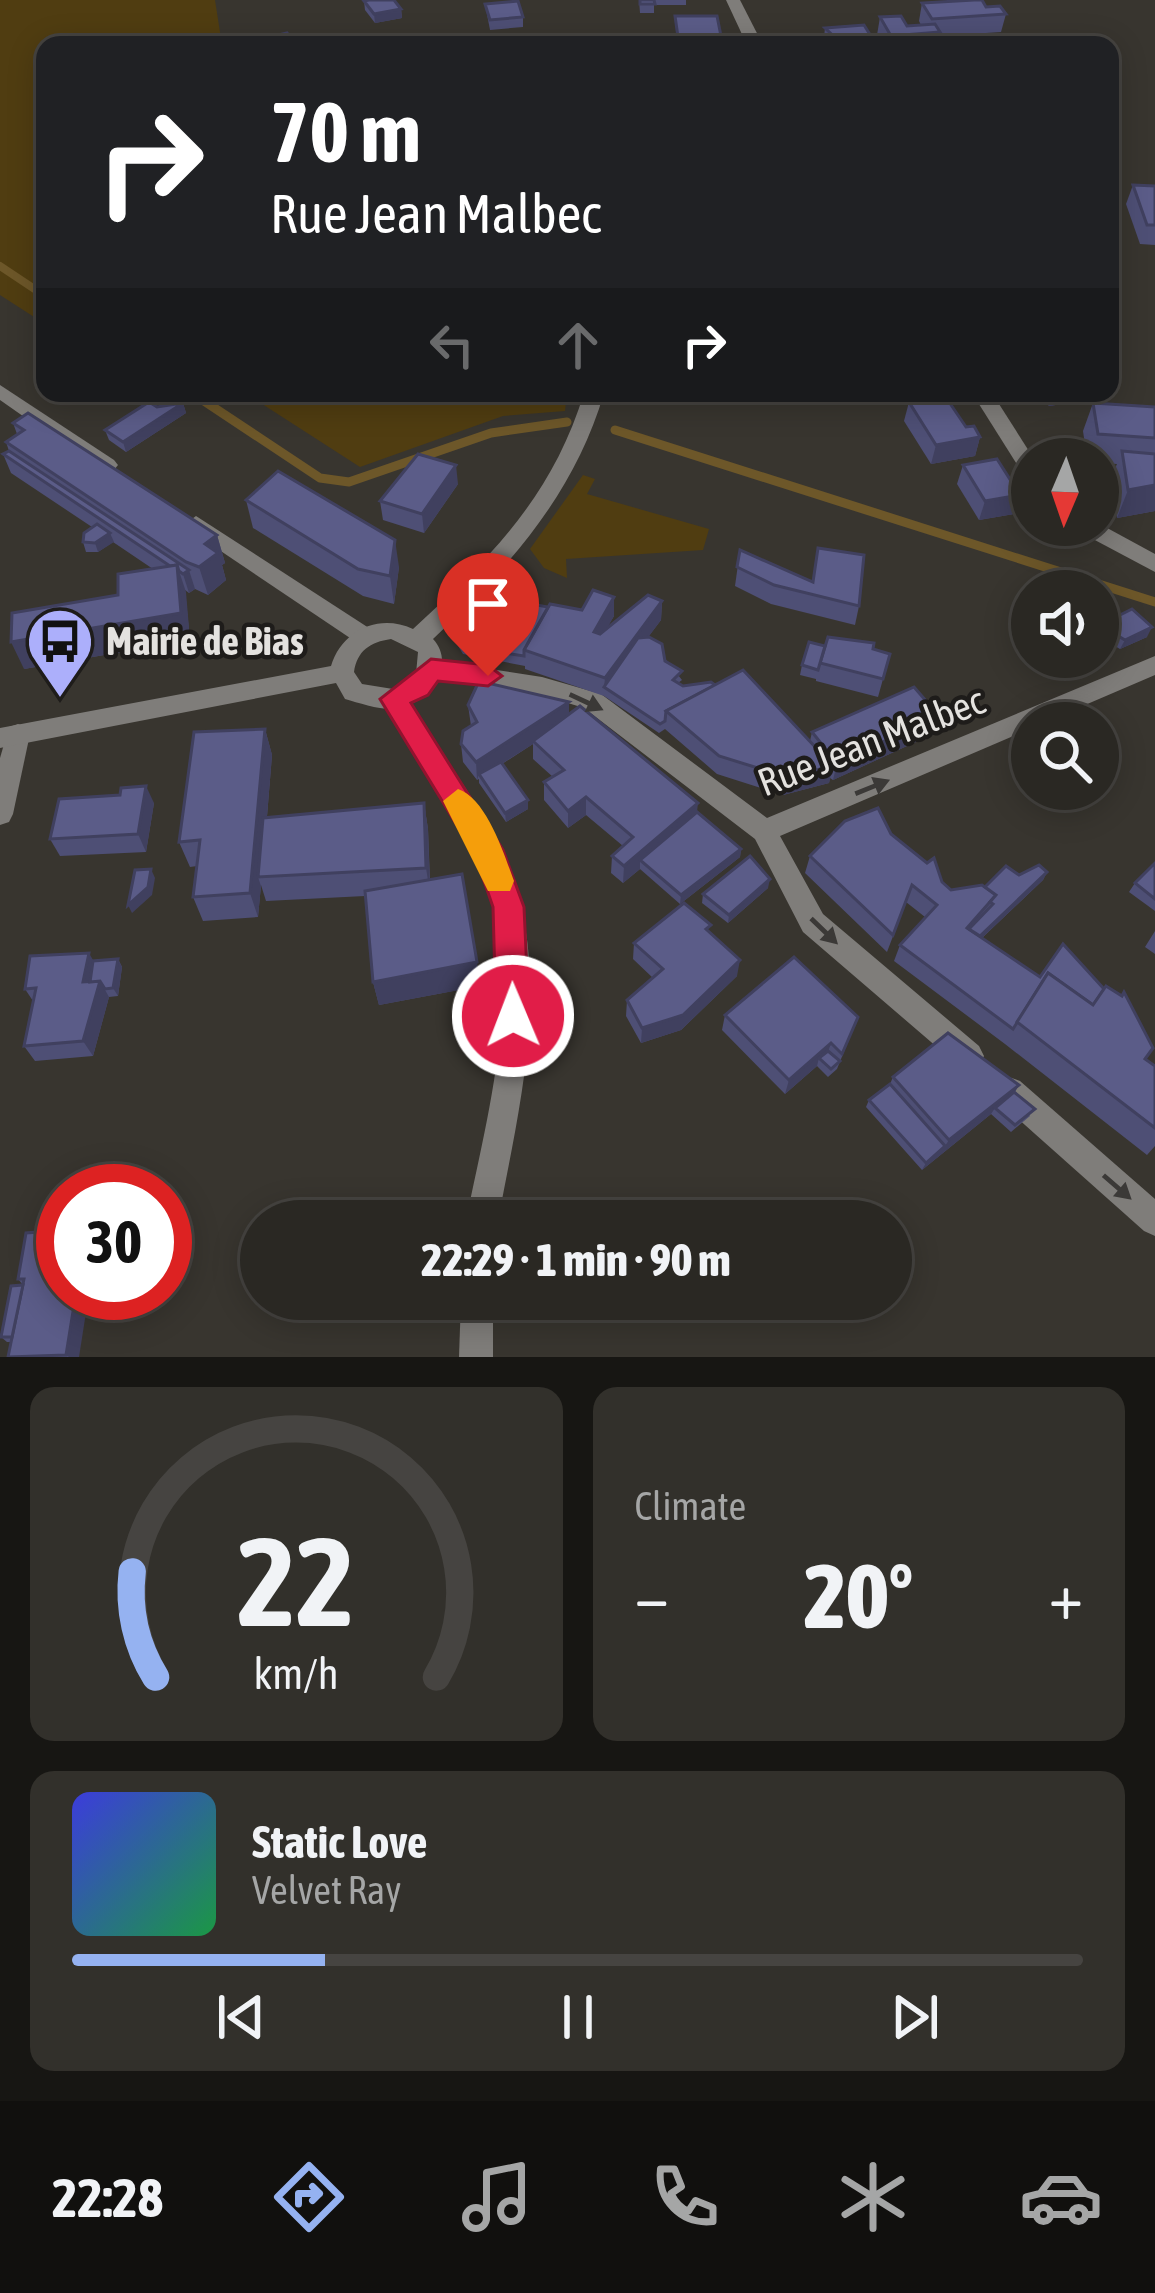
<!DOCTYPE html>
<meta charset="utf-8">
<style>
:root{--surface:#2a2823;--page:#32302b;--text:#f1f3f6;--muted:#a5a6a6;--line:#464441;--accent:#95b2f1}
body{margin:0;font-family:"Asap Condensed",sans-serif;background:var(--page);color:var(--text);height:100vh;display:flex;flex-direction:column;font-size:45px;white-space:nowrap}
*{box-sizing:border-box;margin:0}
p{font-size:39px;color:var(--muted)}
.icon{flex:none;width:66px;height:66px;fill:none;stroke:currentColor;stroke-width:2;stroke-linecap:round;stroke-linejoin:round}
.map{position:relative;height:1357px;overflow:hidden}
.side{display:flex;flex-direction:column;gap:30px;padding:30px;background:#171613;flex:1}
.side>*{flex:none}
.top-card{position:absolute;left:36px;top:36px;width:1083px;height:366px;border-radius:24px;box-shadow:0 6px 30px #0003,0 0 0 3px var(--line);background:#202124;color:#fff;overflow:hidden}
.needle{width:78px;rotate:182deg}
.tools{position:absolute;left:1011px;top:438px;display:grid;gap:24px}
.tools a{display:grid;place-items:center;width:108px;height:108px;border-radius:50%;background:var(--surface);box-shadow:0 6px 30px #0003,0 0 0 3px var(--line);font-size:60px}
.speed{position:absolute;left:36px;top:1164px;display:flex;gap:24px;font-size:60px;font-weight:700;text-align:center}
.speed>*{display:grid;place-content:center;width:156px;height:156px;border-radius:50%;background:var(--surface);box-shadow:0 6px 30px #0003,0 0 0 3px var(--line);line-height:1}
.speed .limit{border:18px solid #d22;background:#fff;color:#111}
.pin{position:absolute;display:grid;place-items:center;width:102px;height:102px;color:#fff;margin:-123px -51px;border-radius:50% 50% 50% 0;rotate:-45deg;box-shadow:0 0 12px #0007}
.pin .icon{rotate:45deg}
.me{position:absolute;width:132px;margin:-66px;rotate:359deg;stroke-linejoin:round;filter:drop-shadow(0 0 9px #0008)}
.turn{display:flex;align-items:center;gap:42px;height:252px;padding:0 36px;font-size:54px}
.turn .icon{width:156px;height:156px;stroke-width:2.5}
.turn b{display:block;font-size:84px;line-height:102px}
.lanes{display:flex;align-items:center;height:114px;padding:0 36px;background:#0003;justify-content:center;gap:60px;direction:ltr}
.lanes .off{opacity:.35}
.big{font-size:90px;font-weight:800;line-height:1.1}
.side .card{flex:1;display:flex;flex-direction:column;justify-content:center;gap:18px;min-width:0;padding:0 42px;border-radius:24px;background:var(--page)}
.side .dial{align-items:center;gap:0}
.dial svg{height:312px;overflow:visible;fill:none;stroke:var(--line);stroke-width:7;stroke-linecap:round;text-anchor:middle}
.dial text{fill:var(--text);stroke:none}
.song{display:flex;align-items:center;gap:36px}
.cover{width:144px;height:144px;border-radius:18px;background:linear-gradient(135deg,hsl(240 70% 55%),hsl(140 70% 35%))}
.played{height:12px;border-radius:6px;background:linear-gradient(90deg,var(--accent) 25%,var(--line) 25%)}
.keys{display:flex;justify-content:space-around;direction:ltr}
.heat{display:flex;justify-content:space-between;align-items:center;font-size:66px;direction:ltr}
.side .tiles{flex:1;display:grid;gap:30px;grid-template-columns:1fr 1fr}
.card:last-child{grid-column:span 2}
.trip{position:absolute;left:240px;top:1200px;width:672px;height:120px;border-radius:60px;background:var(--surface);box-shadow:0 6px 30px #0003,0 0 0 3px var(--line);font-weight:800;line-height:120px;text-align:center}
.tab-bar{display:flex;height:192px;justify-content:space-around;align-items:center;background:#11100e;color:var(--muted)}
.tab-bar .icon{width:84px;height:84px}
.tab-bar .on{color:var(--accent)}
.tab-bar b{font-size:54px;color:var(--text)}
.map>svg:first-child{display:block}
.green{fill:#503d11}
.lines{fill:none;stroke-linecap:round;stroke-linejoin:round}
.stream-far1{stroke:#6d5729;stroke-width:8}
.stream{stroke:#6d5729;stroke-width:9}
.minor{fill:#7f7d7a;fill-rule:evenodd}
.tertiary{fill:#7f7d7a;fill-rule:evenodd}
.wall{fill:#4e4f75}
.shaded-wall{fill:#40405f}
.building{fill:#5b5c88;stroke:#40405f;stroke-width:3}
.oneway{fill:#3b3937}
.route{fill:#e11d48;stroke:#92132f;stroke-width:3}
.slow{fill:#f59e0b}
.labels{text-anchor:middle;stroke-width:9;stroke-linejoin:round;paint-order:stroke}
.poi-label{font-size:39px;font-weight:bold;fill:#e4e2df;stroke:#1e1c1a;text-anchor:start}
.street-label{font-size:39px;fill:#e4e2df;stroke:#1e1c1a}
</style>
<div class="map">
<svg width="1155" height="1357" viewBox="0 0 1155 1357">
<rect width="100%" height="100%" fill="#38352f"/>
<g class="green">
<path d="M0,0H215L222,45H45V324L0,295Z"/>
<path d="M245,393H567L565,411L503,416L360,467Z"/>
<path d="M583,475L595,479L587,494L709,529L703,550L566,559L567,578L544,568L530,549Z"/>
</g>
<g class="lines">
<path class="stream-far1" d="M0,266L45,296"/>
<g class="stream">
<path d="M192,393L320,478L349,482L491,433L567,422"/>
<path d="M615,430L1155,602"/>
</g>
<g class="minor">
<path d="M0,385L114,460L118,465L114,470H100L0,400Z"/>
<path d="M196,516L372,630L376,636L372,642H356L188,529L185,524Z"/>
<path d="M1155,656V675L1043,723H1032V728L780,836L823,914L979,1046L984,1056L979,1066L969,1070L959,1066L803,932L755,839L584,708L542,695L431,678L423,676L419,669L423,662L431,660L542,677L601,694L767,818Z"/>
<path d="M394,689L403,692C432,743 470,789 497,841C558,959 521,1097 498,1221H466C490,1102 530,965 474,849C448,796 409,751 382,699L385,692Z"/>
<path d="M18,724L27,727L30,734L13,814L9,822L0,825V758L9,727Z"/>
<path d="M1009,1077L1020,1081L1155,1199V1236L1144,1231L998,1101L994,1091L998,1081Z"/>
<path d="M461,1299H493V1357H459Z"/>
</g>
<g class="tertiary">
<path d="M726,0H740L763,45H747Z"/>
<path d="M584,393H604C574,495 509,567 433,639C458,666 427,706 394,709C380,710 359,703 345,699L336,683L0,748V728L331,666C342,630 379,613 413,629C491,557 552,497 584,393ZM391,639L418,652L416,674L393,689L362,684L354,672C357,651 370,642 391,639Z"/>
<path d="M972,393H992L1034,459L1032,479L1025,477Z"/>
<path d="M1098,523L1155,554V572L1076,530L1073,525Z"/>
</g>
</g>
<g class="wall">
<path d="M639,0H686V5H654V13H640Z"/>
<path d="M364,1L401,9L402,18L375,23L365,10Z"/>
<path d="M922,3L986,7L1006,14L1001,32L940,36L938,45H883L877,35L880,17L907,26L921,25L919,21Z"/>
<path d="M485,4L523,17V27L490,30Z"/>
<path d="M675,16L721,36V45H677Z"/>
<path d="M825,28L874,41L873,45H832L824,37Z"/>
<path d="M1133,185L1155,186V245L1140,244L1126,204Z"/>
<path d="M1038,393H1078L1075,402L1049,406Z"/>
<path d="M909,402L966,427L980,437L975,456L931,464L904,421Z"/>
<path d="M183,403L186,413L126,452L109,440L105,430L157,407Z"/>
<path d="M1093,403L1155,407V511L1117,518L1110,479L1117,464L1098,463V459H1087L1083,431Z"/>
<path d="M13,423L217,535L225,563L222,565L226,580L208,595L195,589L189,593L185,590L190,640L24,669L153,569L113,542L98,552H86L83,542L92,527L11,473L3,454L9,451L6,442L17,434Z"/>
<path d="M963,465L1020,495L1014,514L979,520L957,484Z"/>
<path d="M458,484L424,533L383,520L380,501Z"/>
<path d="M246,500L399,567L394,604L363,596L253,528Z"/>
<path d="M740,550L859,606L855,625L771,604L735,586Z"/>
<path d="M614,597V616L606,629L662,601L661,620L648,637L682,680L678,683L810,741L812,732L939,716L933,734L833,780L830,778L829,783L783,795L717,774L665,729L659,733L604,696L525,669V666L463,654L455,641L453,622L528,604L582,610Z"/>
<path d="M1100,625L1147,637L1120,649L1098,636Z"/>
<path d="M825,646L873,649L890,654L878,697L816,681V679L800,675L802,665Z"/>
<path d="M468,705L569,714L697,812L741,849L740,857L680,904L640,869L623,883L611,873L612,856L623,846L586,815L568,828L544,800V782L553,777L533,759V744L502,764L528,809L506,822L479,783V779L477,780L463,762L461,744L471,726Z"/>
<path d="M265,729L272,755L267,817L424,803L428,829L430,880L480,986L379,1005L373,982L365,896L266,901L261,885L258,917L203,921L193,897L197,866L190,867L179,842Z"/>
<path d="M1056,789H1074L1065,797Z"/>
<path d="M120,795L154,803L146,852L60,856L50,839Z"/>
<path d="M891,834L951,890L985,887L1019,875L1047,872L1043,880L982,938L1155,1066V1146L1147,1155L1005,1044L894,961L900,945L925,917L906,902L887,952L805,873L810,856Z"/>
<path d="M1155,863V911L1129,892L1135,883Z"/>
<path d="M768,888L728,923L702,903L703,894Z"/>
<path d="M1155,931V954L1145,947Z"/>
<path d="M710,932L737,976L681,1030L641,1043L626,1016L627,1000L653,978L633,959L634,943Z"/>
<path d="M118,959L122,967L118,996L109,997L93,1056L35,1061L24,1046L33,1001L25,989L93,961Z"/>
<path d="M725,1015L858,1017L837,1069L828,1077L817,1066L785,1094L722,1030Z"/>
<path d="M893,1077L1019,1085L1014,1093L1030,1116L1011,1132L991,1114L922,1170L866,1107L869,1100L890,1084Z"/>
<path d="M26,1233L79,1357H8L11,1342H7L1,1337L23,1285L18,1279Z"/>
</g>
<g class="shaded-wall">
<path d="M401,9L402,18L375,23L374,14Z"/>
<path d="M1053,393H1078L1075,402L1049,406Z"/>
<path d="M183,403L186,413L126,452L123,442Z"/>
<path d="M980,437L975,456L931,464L936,445Z"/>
<path d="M456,465L458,484L424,533L422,514Z"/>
<path d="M1155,485V511L1117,518L1128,490Z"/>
<path d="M1020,495L1014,514L979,520L985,501Z"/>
<path d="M110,533L114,542L98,552L95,543Z"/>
<path d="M217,535L225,563L222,565L226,580L208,595L199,567L205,544Z"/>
<path d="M395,540L399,567L394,604L390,576Z"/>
<path d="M177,565L186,592L190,640L24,669L11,642L181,613Z"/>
<path d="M189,570L195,589L189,593L183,574Z"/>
<path d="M527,587L528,606L523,630L505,653V644Z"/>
<path d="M614,597V616L594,651V632Z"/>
<path d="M662,601L661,620L609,690L604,687L605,678Z"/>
<path d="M1152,627L1147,637L1120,649L1125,640Z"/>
<path d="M569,702V720L533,741V744L481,777L479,774L477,780L476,762Z"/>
<path d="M939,716L933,734L833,780L837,763Z"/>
<path d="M265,729L272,755L262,877H258L261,886L258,917L250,893Z"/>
<path d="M833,766L829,783L783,795L787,777Z"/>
<path d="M146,786L154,803L146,852L138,834Z"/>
<path d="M586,797V815L568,828V811Z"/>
<path d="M528,800V809L506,822L505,813Z"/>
<path d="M424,803L428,829L430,893L426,868Z"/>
<path d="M698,803L696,821L640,860V869L623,883L624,866Z"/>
<path d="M741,849L740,857L680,904L681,895Z"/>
<path d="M151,869L155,878L152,895L132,913L128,905Z"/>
<path d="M1047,872L1043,880L969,950L973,942Z"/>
<path d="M770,879L768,888L728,923L729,915Z"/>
<path d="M89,953L98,969L94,990L83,982Z"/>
<path d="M118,959L122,967L118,996L113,988Z"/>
<path d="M740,960L737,976L681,1030L641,1043L642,1028Z"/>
<path d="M477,962L480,986L379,1005L373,982Z"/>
<path d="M100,981L109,997L93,1056L83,1041Z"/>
<path d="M831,1043L826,1058H819L817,1066L785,1094L789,1080Z"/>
<path d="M1019,1085L1010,1100L995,1108L991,1114L922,1170L926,1163L945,1146L949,1140Z"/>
<path d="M76,1293H89L79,1357H69L66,1355Z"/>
</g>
<g class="building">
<path d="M369,0H394L401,9L374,14L364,1Z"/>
<path d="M640,0H654L655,4H640Z"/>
<path d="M974,0H982L986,7L1000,6L1006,14L932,19L922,3Z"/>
<path d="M518,1L523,17L490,20L485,4Z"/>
<path d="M675,16H717L721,36L678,37Z"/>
<path d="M901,16L907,26L935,24L940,32L891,36L880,17Z"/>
<path d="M864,25L874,41L842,44L825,28Z"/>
<path d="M287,33L295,43L285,45H250L249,42Z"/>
<path d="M1133,185L1155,186V225H1147Z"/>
<path d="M945,396L966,427L974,426L980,437L936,445L909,402Z"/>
<path d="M149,402L157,407L183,403L123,442L105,430Z"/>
<path d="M1093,403L1155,407V438L1098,434Z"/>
<path d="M28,413L217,535L205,544L218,553L199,567L186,562L6,442L24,430L13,423Z"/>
<path d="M9,451L189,570L183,574L179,571L177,565L170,566L3,454Z"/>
<path d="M1122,451L1155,454V485L1128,490Z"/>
<path d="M418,454L456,465L422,514L380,501Z"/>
<path d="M997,459L1020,495L985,501L963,465Z"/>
<path d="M278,471L395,540L390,576L358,569L246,500Z"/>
<path d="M97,524L110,533L95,543L83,542L84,533Z"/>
<path d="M818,548L864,555L859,606L774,585L737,567L740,550L813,582Z"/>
<path d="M177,565L181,613L11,642L12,613L118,595V574Z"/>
<path d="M489,587H527L522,612L505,644L461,636L453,622L461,605L484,596Z"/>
<path d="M593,590L614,597L594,632L600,634L648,595L662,601L605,678L524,650L550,604L582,610Z"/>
<path d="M526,603L548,607L524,650V656L505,653L523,621Z"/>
<path d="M1132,609L1152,627L1125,640L1100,625Z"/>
<path d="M649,637L662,644L665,661L682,671L673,680L683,686L711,682L715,685L666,711L665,721L660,724L604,687L638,638Z"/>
<path d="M828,637L874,643L873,649L890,654L883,679L820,663Z"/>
<path d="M809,642L825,646L818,670L802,665Z"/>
<path d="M743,670L833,766L787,777L719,756L666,711Z"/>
<path d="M479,681L569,702L476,762L461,744L463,731L477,722L468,705Z"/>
<path d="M914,687L939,716L837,763L812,732Z"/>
<path d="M580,706L698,803L624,866L612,856L633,837L586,797L568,811L544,782L564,770L533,741Z"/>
<path d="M265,729L250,893L193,897L200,840L179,842L194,732Z"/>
<path d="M501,762L528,800L505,813L479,774Z"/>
<path d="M146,786L138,834L50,839L59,799L120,795L121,788Z"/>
<path d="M424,803L426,868L258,877L263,818Z"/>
<path d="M878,808L891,834L927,863L934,858L942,882L951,890L982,885L996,895L967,928L1040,977L1063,944L1104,989L1093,1005L1048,973L1013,1029L900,945L937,905L912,885L893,935L810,856L845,821Z"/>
<path d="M697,812L741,849L681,895L640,860Z"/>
<path d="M750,856L770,879L729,915L703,894Z"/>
<path d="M1155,863V899L1135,883Z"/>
<path d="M1039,865L1047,872L980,936L969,929L993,904L990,902L996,895L985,887L1006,866L1019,875Z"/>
<path d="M151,869L148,887L128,905L135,870Z"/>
<path d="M462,874L477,962L373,982L365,891Z"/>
<path d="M684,903L711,925L706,929L740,960L683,1015L642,1028L627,1000L663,969L634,943Z"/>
<path d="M89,953L83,982L100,981L83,1041L24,1046L36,988L25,989L30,956Z"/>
<path d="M794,957L858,1017L842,1054L831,1043L789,1080L725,1015Z"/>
<path d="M118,959L113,988L105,989L100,981L90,982L93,961Z"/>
<path d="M1048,973L1093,1005L1106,986L1122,996L1124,992L1153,1048L1145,1059L1155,1066V1128L1017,1022Z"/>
<path d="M948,1033L1019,1085L949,1140L893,1077Z"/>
<path d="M828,1051L840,1061L831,1069L819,1058Z"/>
<path d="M890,1084L945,1146L926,1163L869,1100Z"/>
<path d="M1014,1092L1035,1109L1015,1125L995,1108Z"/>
<path d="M63,1230V1293H76L66,1355L8,1357L24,1279H18L26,1233Z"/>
<path d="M23,1285L12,1337H1L11,1286Z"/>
</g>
<defs><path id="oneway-solid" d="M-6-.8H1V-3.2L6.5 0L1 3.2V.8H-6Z" transform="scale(3)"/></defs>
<g class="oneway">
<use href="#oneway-solid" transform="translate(586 702) rotate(25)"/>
<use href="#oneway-solid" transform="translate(872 787) rotate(-22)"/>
<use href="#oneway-solid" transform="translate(824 931) rotate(44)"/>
<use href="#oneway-solid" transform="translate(1117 1187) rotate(41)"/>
</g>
<path class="route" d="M431,659L488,665L502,676L488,686L438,681L428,695L411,703L503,850L524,907L529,1016L524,1027L513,1031L501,1027L496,1016L493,907L475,855L380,699Z"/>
<path class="slow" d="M458,789C487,799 504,854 514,881L510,891H488L443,801Z"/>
<defs>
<symbol id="bus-pin" viewBox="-11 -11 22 30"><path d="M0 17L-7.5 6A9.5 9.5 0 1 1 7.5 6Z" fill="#acaffb" stroke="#1e1c1a"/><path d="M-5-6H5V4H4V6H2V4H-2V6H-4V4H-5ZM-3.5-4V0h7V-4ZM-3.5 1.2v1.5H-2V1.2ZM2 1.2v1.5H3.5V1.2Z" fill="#111"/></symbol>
</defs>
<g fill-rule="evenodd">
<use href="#bus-pin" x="22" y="603" width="76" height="104"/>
</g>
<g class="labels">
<g class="poi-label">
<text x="106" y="655">Mairie de Bias</text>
</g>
<g class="street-label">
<text transform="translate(871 741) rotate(-21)" y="14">Rue Jean Malbec</text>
</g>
</g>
</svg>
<div class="tools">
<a><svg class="needle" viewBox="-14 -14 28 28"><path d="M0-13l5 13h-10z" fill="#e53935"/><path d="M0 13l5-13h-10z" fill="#a5a6a6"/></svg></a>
<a><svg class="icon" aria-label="sound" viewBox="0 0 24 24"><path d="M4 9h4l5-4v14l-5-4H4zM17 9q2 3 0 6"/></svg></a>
<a><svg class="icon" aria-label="search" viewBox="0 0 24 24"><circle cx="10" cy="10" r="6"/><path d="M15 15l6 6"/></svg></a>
</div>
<div class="speed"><div class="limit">30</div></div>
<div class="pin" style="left:488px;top:676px;background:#d93025"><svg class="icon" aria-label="arrive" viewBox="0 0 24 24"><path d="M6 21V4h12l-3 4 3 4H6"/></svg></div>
<svg class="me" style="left:513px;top:1016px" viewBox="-20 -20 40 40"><circle r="17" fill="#e11d48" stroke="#fff" stroke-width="3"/><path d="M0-11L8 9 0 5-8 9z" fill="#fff"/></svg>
<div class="trip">22:29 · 1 min · 90 m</div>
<div class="top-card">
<div class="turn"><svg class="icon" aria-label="right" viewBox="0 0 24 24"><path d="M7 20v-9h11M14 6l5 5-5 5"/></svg><div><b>70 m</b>Rue Jean Malbec</div></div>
<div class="lanes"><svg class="icon off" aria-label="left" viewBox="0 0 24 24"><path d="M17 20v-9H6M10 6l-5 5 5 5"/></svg><svg class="icon off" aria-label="ahead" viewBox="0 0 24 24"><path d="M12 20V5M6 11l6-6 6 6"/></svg><svg class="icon" aria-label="right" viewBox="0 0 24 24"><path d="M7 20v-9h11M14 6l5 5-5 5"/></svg></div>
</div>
</div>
<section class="side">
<div class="tiles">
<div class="card dial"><svg viewBox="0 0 100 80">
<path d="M14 69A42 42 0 1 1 86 69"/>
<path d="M14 69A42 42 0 0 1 8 42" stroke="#95b2f1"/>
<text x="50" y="56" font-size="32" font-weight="700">22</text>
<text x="50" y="72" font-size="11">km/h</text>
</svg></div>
<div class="card"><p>Climate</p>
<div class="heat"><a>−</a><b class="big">20°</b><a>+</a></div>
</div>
<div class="card">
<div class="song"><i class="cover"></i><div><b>Static Love</b><p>Velvet Ray</p></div></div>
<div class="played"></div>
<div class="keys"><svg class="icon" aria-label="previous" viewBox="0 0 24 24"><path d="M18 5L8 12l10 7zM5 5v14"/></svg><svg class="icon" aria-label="pause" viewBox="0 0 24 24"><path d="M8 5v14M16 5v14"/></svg><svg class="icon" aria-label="next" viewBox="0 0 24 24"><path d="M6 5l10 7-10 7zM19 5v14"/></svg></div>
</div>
</div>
</section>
<nav class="tab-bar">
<b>22:28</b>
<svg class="icon on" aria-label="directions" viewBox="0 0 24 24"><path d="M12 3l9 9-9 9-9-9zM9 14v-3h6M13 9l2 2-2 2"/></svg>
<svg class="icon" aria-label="music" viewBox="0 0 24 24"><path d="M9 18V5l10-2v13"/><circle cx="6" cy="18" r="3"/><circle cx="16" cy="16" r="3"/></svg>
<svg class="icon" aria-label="phone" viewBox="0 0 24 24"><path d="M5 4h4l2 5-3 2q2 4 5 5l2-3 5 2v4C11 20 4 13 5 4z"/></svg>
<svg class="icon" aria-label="climate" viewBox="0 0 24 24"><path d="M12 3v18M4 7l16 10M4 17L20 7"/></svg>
<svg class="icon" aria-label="car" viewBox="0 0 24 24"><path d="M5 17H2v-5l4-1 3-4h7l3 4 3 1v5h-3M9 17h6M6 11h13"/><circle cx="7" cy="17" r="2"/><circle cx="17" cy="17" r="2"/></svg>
</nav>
